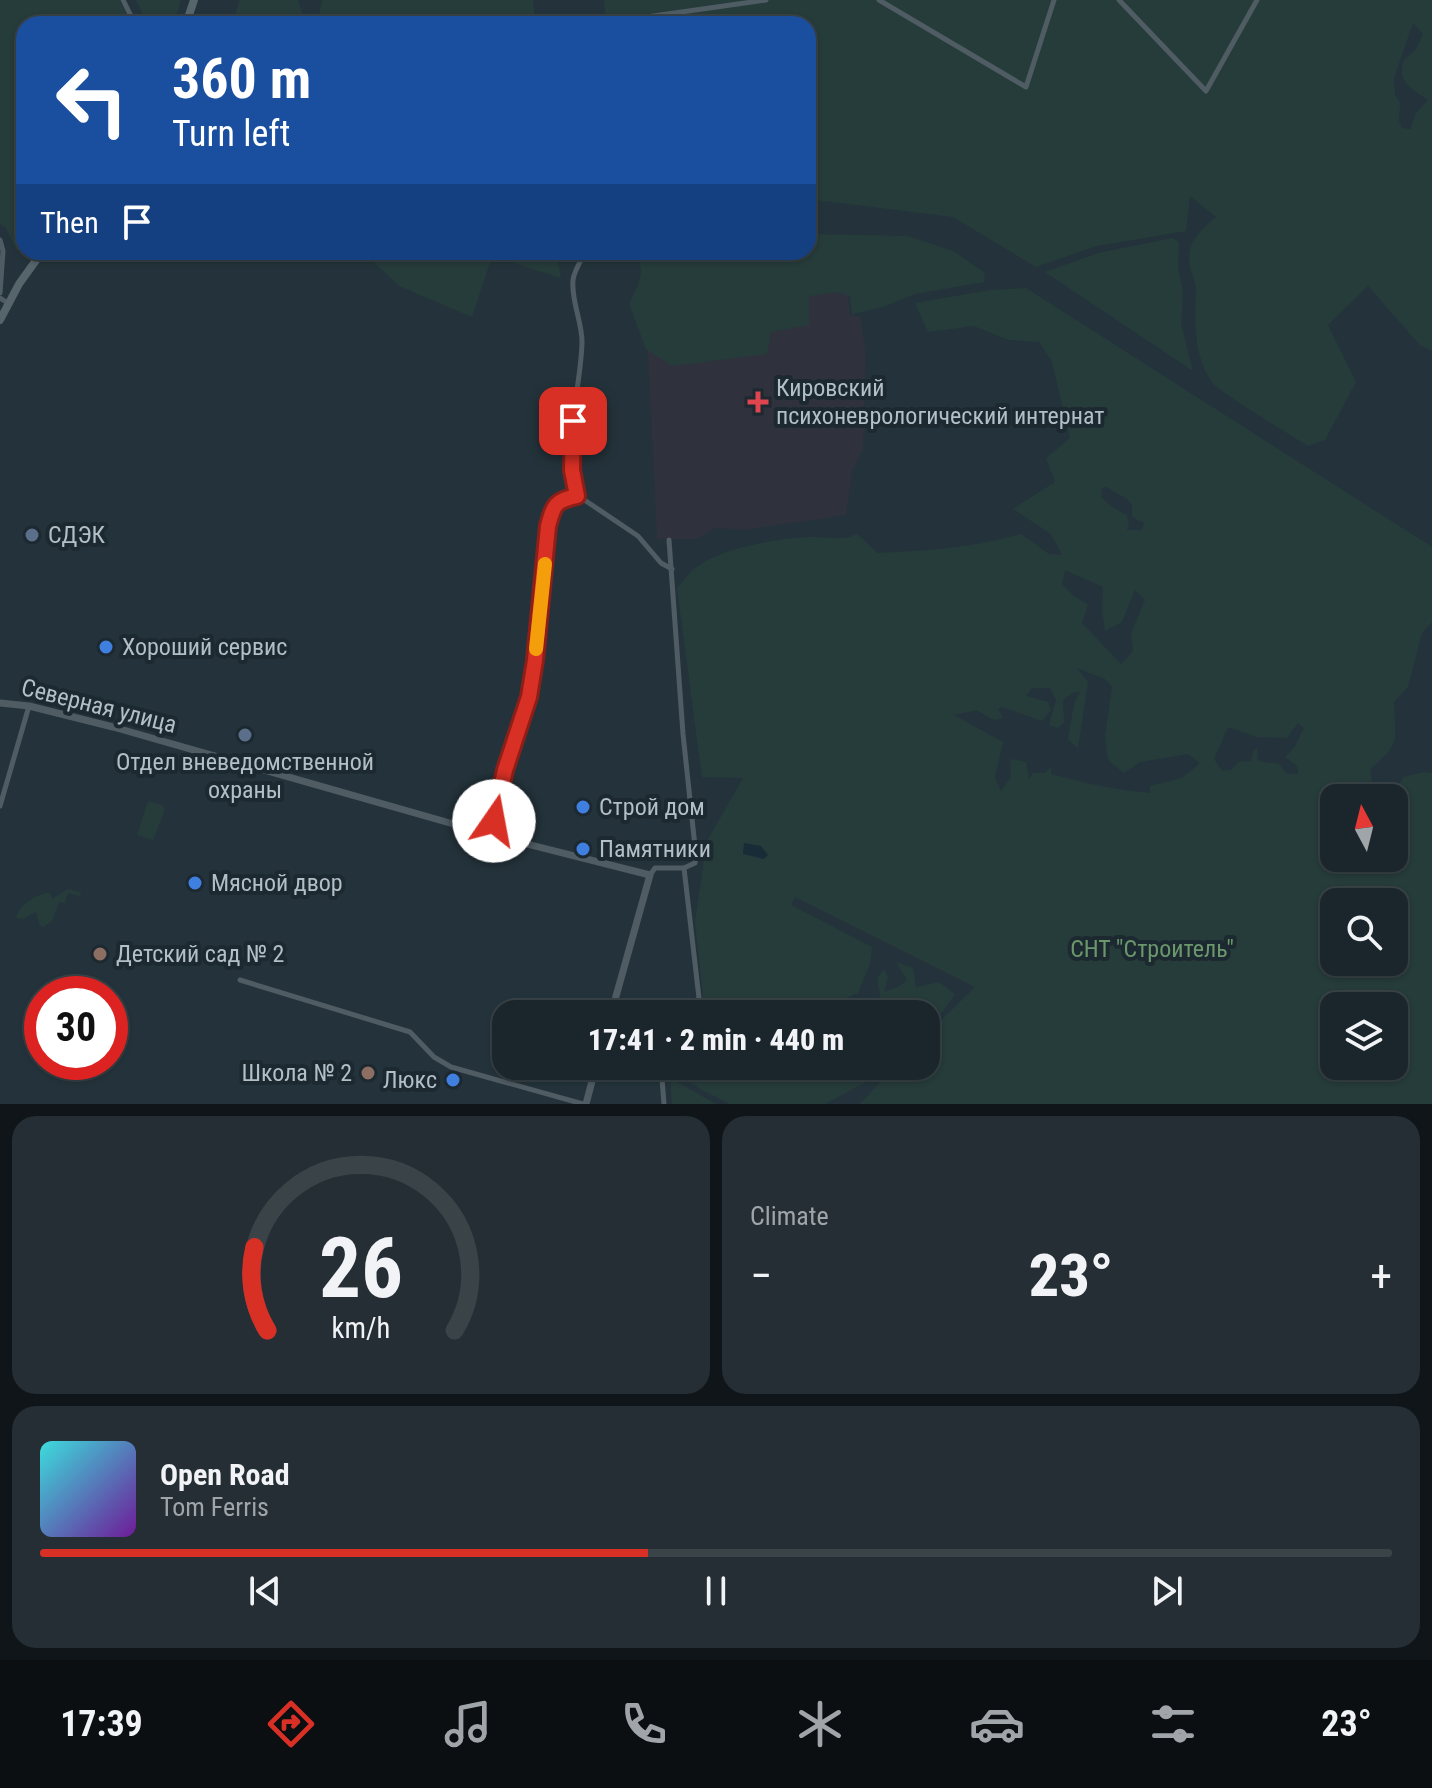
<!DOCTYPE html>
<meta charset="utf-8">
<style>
:root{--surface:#1b262c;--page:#242e34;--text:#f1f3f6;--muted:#a0a5a9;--line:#394348;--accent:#d93025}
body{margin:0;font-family:"Roboto Condensed",sans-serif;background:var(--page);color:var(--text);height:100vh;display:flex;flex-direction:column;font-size:30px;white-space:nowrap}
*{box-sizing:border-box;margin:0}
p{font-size:26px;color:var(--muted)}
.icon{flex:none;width:44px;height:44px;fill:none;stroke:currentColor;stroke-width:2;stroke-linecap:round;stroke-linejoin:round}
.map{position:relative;height:1104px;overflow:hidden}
.side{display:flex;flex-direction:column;gap:12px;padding:12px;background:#0f1518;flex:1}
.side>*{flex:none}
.guide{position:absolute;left:16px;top:16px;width:800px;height:244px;border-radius:24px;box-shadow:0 2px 6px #0004,0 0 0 2px var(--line);background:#1a4fa0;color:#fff;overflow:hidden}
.needle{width:52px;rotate:353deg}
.fabs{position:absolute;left:1320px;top:784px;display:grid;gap:16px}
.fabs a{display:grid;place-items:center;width:88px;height:88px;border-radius:16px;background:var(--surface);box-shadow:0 2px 6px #0004,0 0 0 2px var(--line);font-size:40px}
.speed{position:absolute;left:24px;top:976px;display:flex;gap:16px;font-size:40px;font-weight:700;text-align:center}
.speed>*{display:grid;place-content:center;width:104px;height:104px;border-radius:50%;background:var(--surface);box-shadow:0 2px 6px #0004,0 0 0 2px var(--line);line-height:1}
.speed .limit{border:12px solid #d22;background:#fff;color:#111}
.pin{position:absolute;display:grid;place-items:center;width:68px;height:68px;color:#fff;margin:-34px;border-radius:16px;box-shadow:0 4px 12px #0006}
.me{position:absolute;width:88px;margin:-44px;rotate:12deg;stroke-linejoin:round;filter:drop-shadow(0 0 6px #0008)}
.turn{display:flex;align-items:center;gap:28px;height:168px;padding:0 24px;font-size:36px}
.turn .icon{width:104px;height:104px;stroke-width:2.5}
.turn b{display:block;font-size:56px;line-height:68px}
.then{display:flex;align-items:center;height:76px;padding:0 24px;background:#0003;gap:16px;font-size:30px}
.big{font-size:60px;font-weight:800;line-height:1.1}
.side .card{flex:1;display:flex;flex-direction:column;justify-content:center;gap:12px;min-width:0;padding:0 28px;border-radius:24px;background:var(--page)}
.side .dial{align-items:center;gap:0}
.dial svg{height:208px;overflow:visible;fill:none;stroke:var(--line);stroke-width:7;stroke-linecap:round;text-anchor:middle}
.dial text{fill:var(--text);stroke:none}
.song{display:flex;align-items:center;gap:24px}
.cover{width:96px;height:96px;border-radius:12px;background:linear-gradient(135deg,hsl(180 70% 55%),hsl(280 70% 35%))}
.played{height:8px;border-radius:4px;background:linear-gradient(90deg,var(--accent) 45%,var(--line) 45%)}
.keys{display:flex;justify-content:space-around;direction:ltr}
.heat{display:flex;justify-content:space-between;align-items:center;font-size:44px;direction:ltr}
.side .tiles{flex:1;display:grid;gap:12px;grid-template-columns:1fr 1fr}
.card:last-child{grid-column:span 2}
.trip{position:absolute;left:492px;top:1000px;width:448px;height:80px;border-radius:24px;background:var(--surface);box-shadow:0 2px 6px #0004,0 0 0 2px var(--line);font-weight:800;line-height:80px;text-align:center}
.dock{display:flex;height:128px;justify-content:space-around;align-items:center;background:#0b0f12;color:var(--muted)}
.dock .icon{width:56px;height:56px}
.dock .selected{color:var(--accent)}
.dock b{font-size:36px;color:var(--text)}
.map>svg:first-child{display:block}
.medical{fill:#2f313d}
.green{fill:#263c3a;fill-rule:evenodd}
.water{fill:#182c38}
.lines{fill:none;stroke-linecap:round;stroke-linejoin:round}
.minor{stroke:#505c63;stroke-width:5}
.tertiary{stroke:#505c63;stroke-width:7}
.primary{stroke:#56646b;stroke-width:8}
.route-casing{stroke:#8d1f18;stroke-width:20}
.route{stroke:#d93025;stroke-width:14}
.slow{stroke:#f59e0b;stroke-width:14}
.health-dot{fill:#e0444e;stroke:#1d2930;stroke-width:3}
.service-dot{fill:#5c6f8a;stroke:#1d2930;stroke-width:3}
.shop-dot{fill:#3f7fe0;stroke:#1d2930;stroke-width:3}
.education-dot{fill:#8d6e63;stroke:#1d2930;stroke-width:3}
.labels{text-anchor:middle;stroke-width:8;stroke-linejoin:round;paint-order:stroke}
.poi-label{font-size:24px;fill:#b3bfc7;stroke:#1d2930;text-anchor:start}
.street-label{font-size:24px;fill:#b3bfc7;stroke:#1d2930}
.park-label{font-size:24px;fill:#6b976c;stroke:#1d2930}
</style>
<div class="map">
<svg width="1432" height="1104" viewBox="0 0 1432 1104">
<rect width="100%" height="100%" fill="#24333b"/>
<path class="medical" d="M847,285L850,314L860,317L866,354L863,449L852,471L846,515L744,530L716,528L696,539H657L647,334L808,315L809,289Z"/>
<g class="green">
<path d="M0,0H119L132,24H24V241L17,251L6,228L0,224Z"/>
<path d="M136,0H181L174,24H147Z"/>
<path d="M240,0H298L304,19L319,16L322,0H533L535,24H232Z"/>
<path d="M604,0H1432V351L1420,345L1368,286L1328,325L1356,382L1325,440L1308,446C1291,435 1218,392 1211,381C1193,353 1195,322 1196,291C1196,283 1192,275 1190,267C1186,242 1199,232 1216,217L1190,196L1186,231L1096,246L1036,267L953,217L808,199V24H606ZM1413,23L1423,34L1416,49L1404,60C1396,82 1412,89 1428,100L1416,113L1410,129L1402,128L1399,121L1400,103L1395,95L1394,78Z"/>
<path d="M808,234L908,236L953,251L985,273L984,282L915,294L883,307L852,314L850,296L838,292L809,296V325L771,332L767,354L672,366L646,349L629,304C638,284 648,272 634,252H808Z"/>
<path d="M1173,238L1179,242L1178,268L1183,292L1181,324L1193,371L1045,272L1098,253Z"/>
<path d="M363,252H556L561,278L492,256L472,317L399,286Z"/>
<path d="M1026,288L1432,547V622L1422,633L1408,687L1394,702C1395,742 1402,742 1370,769L1374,798H1334V858H1394V798H1390L1404,777L1424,772L1432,773V1104H860L895,1066H926V1035L975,987L795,897L791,905L872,947L870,964L858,993L834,1003L828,1014H705L695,921L707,841L743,778L702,777L677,588C683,582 688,574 694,569C720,548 775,539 808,537C825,536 842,542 857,534L878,553C927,551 973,548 1021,534L1049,554L1062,555L1051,534L1013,509L1055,482L1046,458L1070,438L1052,362L1039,342L1009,340L974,326L928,332L915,303L990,290ZM1106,487L1127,499L1132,505V517L1144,523L1142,530H1127L1129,523L1127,515C1118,512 1107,503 1101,497L1102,488ZM1065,570L1103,587L1102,610L1105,631L1122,622L1135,590L1145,600L1131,633L1133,651L1121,664L1082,623L1088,604L1075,597L1062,584ZM1077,668L1105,679L1112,687L1105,737L1108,760L1124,773L1140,762L1188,754L1200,763L1182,778L1150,786V793C1116,790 1084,783 1051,774V767L1045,773H1033L1029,780L1026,762L1013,759L1010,761L1011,777L1001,791L995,777L1003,742L954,715L976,710L994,720L1003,718L998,709L1002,707L1042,721L1051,710L1048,702L1026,696L1032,688H1050L1056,700L1049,725L1058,728L1064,722L1063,700L1072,693L1080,692L1074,704L1068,740L1078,748L1088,682ZM1298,723L1304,728L1294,748L1285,757L1297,766L1298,774H1287L1279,764L1258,761L1257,748L1254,750L1251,761L1238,762L1231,770L1222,771L1214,759L1228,727L1257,737L1287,738ZM1334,902H1394V962H1334ZM1334,1006H1394V1066H1334Z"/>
<path d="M148,801L162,805L165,809L153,840L137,835Z"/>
<path d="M68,889L81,892L80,896L68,893L65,903L59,902L52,921L43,927L39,924L36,912L23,919L16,918C18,906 37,893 50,893L52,899Z"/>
<path d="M896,962L913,968L916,987L939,982L955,994L938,1018L926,1023V1014H917L919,1011L916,1003L908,999L896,1009L895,1014H881L882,1007L877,978L884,969L888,977L884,992L898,987L907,980Z"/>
<path d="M670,1066H888L866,1082L825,1104H730L702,1090L670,1069Z"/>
<path d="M670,1078L716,1104H672Z"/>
</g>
<path class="water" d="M744,843L761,846L768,855L764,859L743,854Z"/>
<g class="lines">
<g class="minor">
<path d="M123,0L135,24"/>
<path d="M879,0L1026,87L1054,0"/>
<path d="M1119,0L1206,91L1257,0"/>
<path d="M396,24L436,21L460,24"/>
<path d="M597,24L766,0"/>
<path d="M0,240L3,251L0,293"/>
<path d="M0,298L8,303"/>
<path d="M577,496C560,447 581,392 582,342C582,321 571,301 573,280C574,271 581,261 585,252"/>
<path d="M0,806L29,706"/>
<path d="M491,835L505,770L529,697L535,660L548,526C554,506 561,488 586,501L638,536L661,563L672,569"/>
<path d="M650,875L655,868H684L695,863L696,856L683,734L669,540"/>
<path d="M240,980L410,1032L434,1057L451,1067L583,1104"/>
<path d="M662,1014L665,1010L694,1003L699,998L684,868"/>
<path d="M661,1066L664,1104"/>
</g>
<g class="tertiary">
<path d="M0,703L29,706L113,727L499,837L650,875L611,1014"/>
<path d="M586,1104L596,1066"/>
</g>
<g class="primary">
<path d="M186,24L194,0"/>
<path d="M0,320L19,284L42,252"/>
</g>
</g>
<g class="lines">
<defs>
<path id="route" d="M494,821L505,770L529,697L535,660L548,526C554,504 555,501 577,496L572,470L573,421"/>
</defs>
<use href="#route" class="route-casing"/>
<use href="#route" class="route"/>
<path class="slow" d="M536,649L545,564"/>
</g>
<path class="health-dot" d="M754 390h8v8h8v8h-8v8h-8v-8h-8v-8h8z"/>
<g class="service-dot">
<circle cx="32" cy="535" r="8"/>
<circle cx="245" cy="735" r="8"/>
</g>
<g class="shop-dot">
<circle cx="106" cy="647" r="8"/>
<circle cx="583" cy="807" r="8"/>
<circle cx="583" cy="849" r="8"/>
<circle cx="195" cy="883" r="8"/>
<circle cx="453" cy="1080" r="8"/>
</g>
<g class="education-dot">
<circle cx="100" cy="954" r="8"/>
<circle cx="368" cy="1073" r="8"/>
</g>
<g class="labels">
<g class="poi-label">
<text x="776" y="396">Кировский<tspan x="776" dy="28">психоневрологический интернат</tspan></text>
<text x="48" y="543">СДЭК</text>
<text x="122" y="655">Хороший сервис</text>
<text x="245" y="770" text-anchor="middle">Отдел вневедомственной<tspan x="245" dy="28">охраны</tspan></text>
<text x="599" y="815">Строй дом</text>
<text x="599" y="857">Памятники</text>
<text x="211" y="891">Мясной двор</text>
<text x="116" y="962">Детский сад № 2</text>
<text x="352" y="1081" text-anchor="end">Школа № 2</text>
<text x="437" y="1088" text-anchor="end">Люкс</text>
</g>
<g class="street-label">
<text transform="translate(99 706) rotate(14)" y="8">Северная улица</text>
</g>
<g class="park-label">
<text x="1152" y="957">СНТ "Строитель"</text>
</g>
</g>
</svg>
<div class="fabs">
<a><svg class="needle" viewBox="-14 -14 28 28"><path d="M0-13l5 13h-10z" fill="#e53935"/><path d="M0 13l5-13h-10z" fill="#a0a5a9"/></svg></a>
<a><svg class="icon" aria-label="search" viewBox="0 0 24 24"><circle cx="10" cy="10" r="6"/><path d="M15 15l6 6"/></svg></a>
<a><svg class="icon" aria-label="layers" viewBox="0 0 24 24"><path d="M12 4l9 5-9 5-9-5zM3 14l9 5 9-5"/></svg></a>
</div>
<div class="speed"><div class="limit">30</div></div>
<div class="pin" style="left:573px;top:421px;background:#d93025"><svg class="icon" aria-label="arrive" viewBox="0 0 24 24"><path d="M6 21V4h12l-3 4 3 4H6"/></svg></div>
<svg class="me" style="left:494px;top:821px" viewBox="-20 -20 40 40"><circle r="19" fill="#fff"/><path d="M0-13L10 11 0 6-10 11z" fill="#d93025"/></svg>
<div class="trip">17:41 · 2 min · 440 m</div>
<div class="guide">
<div class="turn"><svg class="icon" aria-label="left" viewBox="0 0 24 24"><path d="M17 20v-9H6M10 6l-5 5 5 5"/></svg><div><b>360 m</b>Turn left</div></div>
<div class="then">Then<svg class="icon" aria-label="arrive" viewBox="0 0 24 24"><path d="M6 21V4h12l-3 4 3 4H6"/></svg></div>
</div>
</div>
<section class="side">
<div class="tiles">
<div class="card dial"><svg viewBox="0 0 100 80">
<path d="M14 69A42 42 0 1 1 86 69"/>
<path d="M14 69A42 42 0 0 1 9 37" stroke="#d93025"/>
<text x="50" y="56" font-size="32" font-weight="700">26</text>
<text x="50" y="72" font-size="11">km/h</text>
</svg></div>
<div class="card"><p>Climate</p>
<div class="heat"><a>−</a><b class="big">23°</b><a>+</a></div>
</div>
<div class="card">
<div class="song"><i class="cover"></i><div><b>Open Road</b><p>Tom Ferris</p></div></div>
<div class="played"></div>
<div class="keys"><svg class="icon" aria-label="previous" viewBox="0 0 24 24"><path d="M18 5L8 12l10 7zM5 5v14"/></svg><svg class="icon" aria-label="pause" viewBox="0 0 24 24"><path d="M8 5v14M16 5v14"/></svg><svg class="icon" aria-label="next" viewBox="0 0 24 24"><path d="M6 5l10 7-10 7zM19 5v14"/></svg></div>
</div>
</div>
</section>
<nav class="dock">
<b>17:39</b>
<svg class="icon selected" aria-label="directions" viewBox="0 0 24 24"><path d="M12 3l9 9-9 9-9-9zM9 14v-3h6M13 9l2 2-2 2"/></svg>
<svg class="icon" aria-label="music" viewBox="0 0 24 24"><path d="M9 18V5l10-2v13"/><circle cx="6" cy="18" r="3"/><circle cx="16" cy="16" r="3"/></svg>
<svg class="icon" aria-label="phone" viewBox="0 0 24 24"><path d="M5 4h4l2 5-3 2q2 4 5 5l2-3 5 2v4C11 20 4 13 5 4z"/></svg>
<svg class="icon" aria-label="climate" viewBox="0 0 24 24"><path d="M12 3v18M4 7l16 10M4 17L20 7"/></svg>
<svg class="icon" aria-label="car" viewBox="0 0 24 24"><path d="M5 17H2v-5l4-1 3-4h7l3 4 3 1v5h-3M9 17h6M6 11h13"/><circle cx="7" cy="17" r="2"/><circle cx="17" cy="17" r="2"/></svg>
<svg class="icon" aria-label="filters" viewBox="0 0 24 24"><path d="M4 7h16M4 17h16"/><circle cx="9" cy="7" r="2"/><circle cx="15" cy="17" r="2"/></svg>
<b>23°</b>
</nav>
